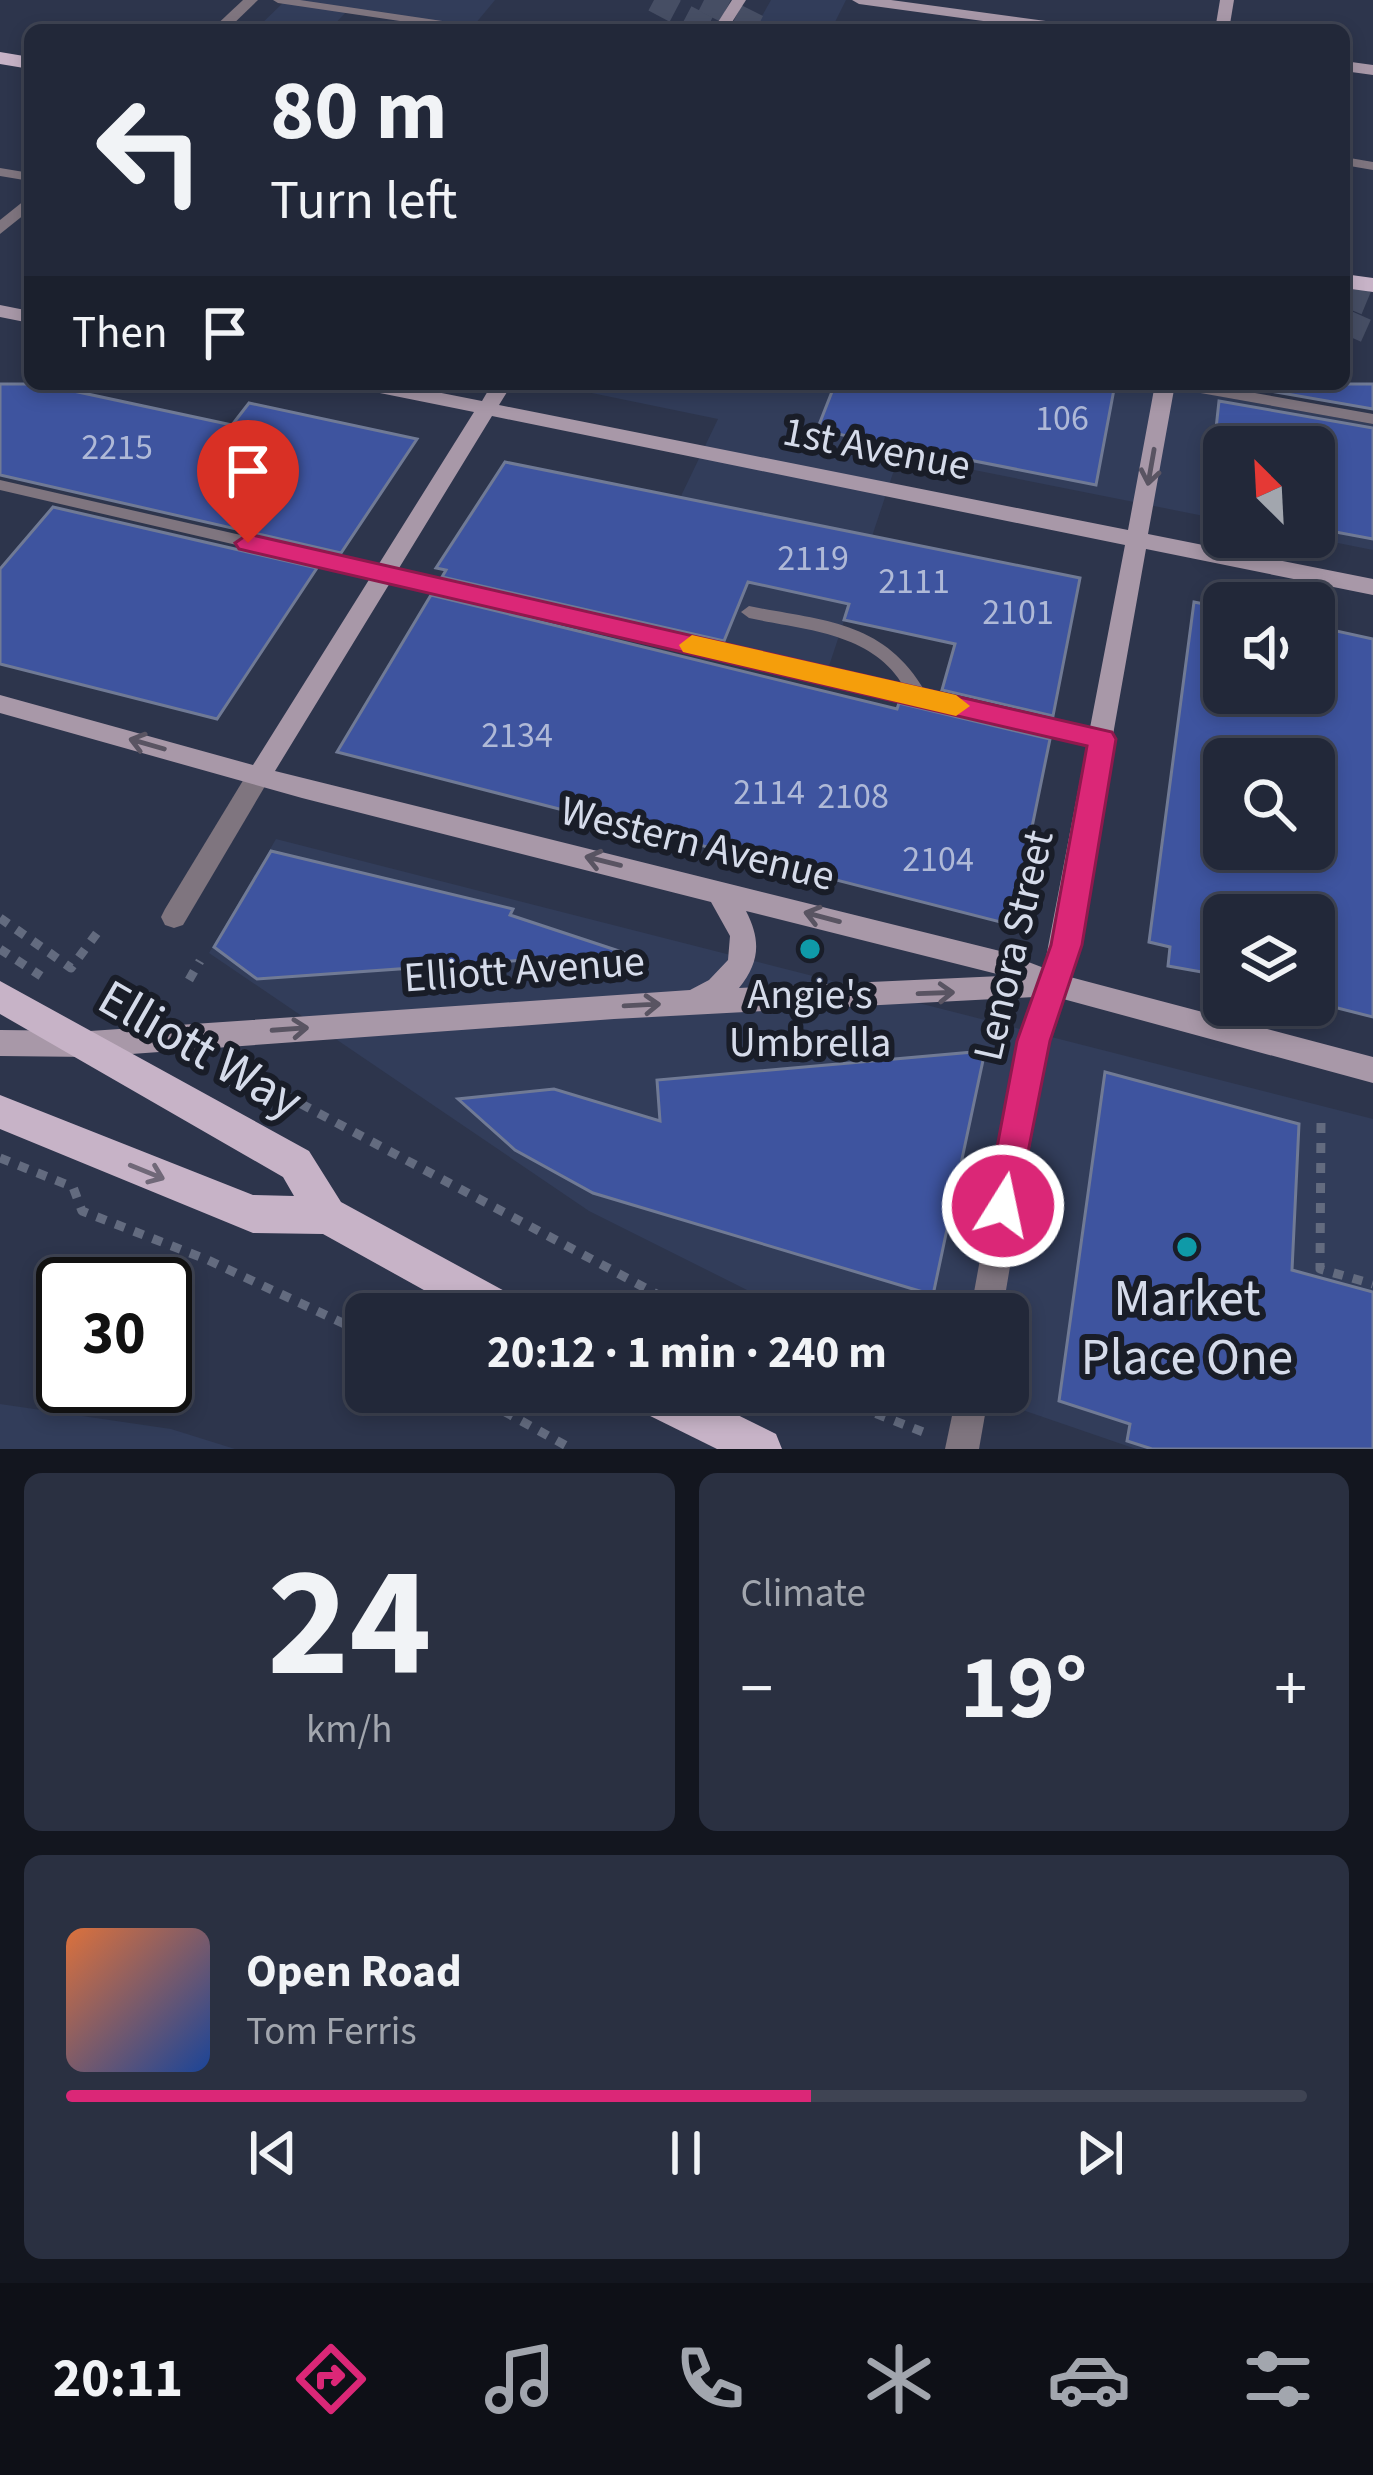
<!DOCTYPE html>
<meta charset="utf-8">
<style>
:root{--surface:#222839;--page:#2a3041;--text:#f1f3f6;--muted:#a2a6ae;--line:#3f4453;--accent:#db2777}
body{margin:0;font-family:"Source Sans 3",sans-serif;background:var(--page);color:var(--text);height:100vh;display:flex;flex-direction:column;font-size:45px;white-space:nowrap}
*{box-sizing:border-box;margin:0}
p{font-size:39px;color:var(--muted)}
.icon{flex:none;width:66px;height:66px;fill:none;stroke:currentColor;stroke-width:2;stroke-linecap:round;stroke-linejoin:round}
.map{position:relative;height:1449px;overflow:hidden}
.panel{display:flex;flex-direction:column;gap:24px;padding:24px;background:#13161f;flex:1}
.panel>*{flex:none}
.banner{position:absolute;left:24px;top:24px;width:1326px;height:366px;border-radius:18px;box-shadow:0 6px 18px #0003,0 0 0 3px var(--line);background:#222839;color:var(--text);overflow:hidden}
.needle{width:78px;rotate:336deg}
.controls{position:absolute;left:1203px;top:426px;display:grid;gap:24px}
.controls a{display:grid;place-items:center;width:132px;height:132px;border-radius:18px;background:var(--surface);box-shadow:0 6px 18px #0003,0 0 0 3px var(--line);font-size:60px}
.speed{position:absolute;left:36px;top:1257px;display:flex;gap:24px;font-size:60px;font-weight:700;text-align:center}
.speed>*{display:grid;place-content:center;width:156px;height:156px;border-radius:50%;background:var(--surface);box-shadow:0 6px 18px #0003,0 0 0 3px var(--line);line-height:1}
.speed .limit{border:6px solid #111;border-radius:18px;background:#fff;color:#111}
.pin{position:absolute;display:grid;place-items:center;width:102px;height:102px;color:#fff;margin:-123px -51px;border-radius:50% 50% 50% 0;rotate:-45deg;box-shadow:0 0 12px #0007}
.pin .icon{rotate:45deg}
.me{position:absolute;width:132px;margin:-66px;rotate:10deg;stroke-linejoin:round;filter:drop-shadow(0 0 9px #0008)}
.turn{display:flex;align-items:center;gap:42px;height:252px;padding:0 48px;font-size:54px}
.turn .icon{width:156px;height:156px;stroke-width:2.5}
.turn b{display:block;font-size:84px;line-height:102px}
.then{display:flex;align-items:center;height:114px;padding:0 48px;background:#0003;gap:24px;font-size:45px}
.big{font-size:90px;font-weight:700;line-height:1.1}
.panel .widget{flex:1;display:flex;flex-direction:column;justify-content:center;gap:18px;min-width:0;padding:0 42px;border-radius:18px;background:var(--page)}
.panel .dial{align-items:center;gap:0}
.dial b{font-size:156px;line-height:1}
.song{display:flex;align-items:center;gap:36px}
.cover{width:144px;height:144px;border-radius:18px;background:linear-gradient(135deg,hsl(20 70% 55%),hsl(220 70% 35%))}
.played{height:12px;border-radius:6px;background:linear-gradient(90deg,var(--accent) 60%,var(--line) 60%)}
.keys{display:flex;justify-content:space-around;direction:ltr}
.heat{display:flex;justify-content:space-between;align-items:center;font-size:66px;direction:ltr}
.panel .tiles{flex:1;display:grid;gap:24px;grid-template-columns:1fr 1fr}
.widget:last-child{grid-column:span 2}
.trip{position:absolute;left:345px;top:1293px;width:684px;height:120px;border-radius:18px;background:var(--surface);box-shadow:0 6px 18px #0003,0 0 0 3px var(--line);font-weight:700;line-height:120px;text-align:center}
.tab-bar{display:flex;height:192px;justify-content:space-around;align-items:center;background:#0e1017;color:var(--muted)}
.tab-bar .icon{width:84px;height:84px}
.tab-bar .on{color:var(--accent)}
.tab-bar b{font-size:54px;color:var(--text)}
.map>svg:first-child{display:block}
.built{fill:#323d5a}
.building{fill:#3e549f;stroke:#707a95;stroke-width:3;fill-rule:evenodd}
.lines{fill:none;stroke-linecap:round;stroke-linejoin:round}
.highway-tunnel{stroke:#464e64;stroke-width:24;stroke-dasharray:24 12;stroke-linecap:butt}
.path{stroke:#636b7f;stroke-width:9;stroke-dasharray:10 10;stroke-linecap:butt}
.lane{fill:#7f757f;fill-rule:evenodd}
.street{fill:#7f757f;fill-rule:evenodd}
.secondary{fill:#a898a8;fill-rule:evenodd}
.primary{fill:#c7b3c7;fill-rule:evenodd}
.oneway{stroke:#595462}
.oneway2{stroke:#706878}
.route{fill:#db2777;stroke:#8e194d;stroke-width:3}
.slow{fill:#f59e0b}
.culture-dot{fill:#0f9aa8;stroke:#191d28;stroke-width:4.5}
.labels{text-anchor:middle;stroke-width:12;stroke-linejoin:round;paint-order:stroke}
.number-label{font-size:36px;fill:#afb9d7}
.street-label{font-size:42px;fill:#d5dbea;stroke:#191d28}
.poi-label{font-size:42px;fill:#d5dbea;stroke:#191d28}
.near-street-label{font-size:51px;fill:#d5dbea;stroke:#191d28}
.near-poi-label{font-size:51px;fill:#d5dbea;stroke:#191d28}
</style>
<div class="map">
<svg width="1373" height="1449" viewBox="0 0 1373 1449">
<rect width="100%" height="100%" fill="#2d354c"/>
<g class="built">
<path d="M286,0H495L470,30L346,12L329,30H255Z"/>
<path d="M771,0H846L831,30H754Z"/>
<path d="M548,384H1153L1373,424V550L1308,537H1314V447H1224V520L899,455L828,669L621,621L718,419Z"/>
<path d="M276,839L1373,1119V1449H1136L970,1392H1008V1314H795L589,1211L209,953Z"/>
<path d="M0,1404L171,1429L235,1449H0Z"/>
</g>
<g class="building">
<path d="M0,384H75L69,390L232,425L249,403L417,439L341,553L0,475Z"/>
<path d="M835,384H1115L1096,485L817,430Z"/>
<path d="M1230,384H1373V409Z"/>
<path d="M1219,401L1373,428V539L1314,528V447H1214Z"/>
<path d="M505,462L1080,578L1053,716L942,690L955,644L844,620L849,604L748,582L724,641L442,577L446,570L436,568Z"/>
<path d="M53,507L317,568L217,719L0,664V569Z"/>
<path d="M431,595L897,709L899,703L1050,739L1012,925L337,752Z"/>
<path d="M1194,602L1224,608V693H1314V626L1373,639V1017L1314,1002V915H1224V976L1168,966L1170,947L1149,942ZM1224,759H1314V849H1224Z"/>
<path d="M271,851L513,909L510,915L625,953L257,979L214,947Z"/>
<path d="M985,1051L933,1295L593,1193L515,1150L458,1099L554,1089L660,1121L657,1080Z"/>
<path d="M1105,1072L1299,1124L1292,1270L1373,1292V1449H1152L1127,1441L1130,1424L1059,1401Z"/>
</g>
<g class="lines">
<g class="highway-tunnel">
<path d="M654,0L711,30"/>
<path d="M704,0L764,30"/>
<path d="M1344,294L1373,306"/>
<path d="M1344,321L1373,334"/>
</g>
<g class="path">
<path d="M0,918L71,968L97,933"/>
<path d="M0,949L41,976"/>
<path d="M189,980L200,961"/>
<path d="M226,1081L264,1084L694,1314"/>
<path d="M1321,1123L1320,1269L1373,1284"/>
<path d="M0,1158L73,1187L82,1211L208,1260L366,1334"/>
<path d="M469,1392L572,1449"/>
<path d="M820,1392L931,1435"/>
</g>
<g class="lane">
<path d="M273,0H300L483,27L488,30H461L278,3Z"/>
<path d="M1344,157L1373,162V170L1344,165Z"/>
<path d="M0,168L30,173V181L0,176Z"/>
<path d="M1171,384H1204L1373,414V424L1178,389Z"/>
<path d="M0,480L904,687C873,632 804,630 749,618L741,612L749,606C823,621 883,620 925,691L1102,732L1108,734L1111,739L1108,744L1102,746L0,490Z"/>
</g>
<g class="street">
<path d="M243,0H258L227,30H211Z"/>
<path d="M30,196V210L0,234V220Z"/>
<path d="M259,766L268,769L271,776L183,925L174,928L165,925L161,917L165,909L250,769Z"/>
<path d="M1055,973L1065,976L1069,985L1048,1041L1002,1314H970L1020,1041L1045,976Z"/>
<path d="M957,1392H989L979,1449H945Z"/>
</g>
<g class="secondary">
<path d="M732,0H746L727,30H713Z"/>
<path d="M852,0H891L1083,26L1090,30H1050L859,4Z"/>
<path d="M1220,0H1234L1229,30H1215Z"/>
<path d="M1344,61L1373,65V75L1344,71Z"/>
<path d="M0,305L30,311V323L0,317Z"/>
<path d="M355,384H396L482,401L492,384H512L499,405L1128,530L1155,384H1175L1148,534L1373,579V595L1146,549L1070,977L1373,1057V1083L1052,996L614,1019L90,1057L0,1056V1030L90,1031L690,990L709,980L728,960L730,936L711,902L302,798L0,713V695L253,765L474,412L365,390ZM492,416L1125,545L1044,968L1000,951L275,771ZM746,911L997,974L1001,976L739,988C760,962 761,940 746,911Z"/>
</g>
<g class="primary">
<path d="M0,52L30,57V69L0,64Z"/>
<path d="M1344,274L1373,278V292L1344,288Z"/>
<path d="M0,981L309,1151L341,1202L521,1300L527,1314H467L323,1234L253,1233L0,1129V1095L253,1195L294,1196L283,1177L0,1014Z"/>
<path d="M626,1392H691L776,1434L782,1449H717L632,1407Z"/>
</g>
</g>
<defs><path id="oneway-shaft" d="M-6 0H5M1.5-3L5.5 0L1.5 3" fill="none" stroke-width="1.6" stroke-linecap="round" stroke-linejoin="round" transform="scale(3)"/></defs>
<g class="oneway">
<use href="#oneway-shaft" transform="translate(1151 467) rotate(100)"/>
<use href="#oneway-shaft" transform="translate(147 744) rotate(-164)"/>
<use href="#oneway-shaft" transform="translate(603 861) rotate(-166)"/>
<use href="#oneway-shaft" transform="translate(822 917) rotate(-165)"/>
<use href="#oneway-shaft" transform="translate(936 993) rotate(-2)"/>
<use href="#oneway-shaft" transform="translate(642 1005) rotate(-3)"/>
<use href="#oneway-shaft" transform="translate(290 1029) rotate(-4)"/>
</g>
<use class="oneway2" href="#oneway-shaft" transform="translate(147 1172) rotate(22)"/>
<path class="route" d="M248,534L1112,732L1116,739L1082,945L1050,1041L1015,1218L1003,1223L991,1218L986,1206L1017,1041L1051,945L1087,746L239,549L235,543Z"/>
<path class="slow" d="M692,635L956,695L970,706L956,716L683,652L679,645Z"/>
<g class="culture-dot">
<circle cx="810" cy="949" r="12"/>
<circle cx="1187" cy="1247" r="12"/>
</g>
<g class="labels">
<g class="number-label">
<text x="1062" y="430">106</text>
<text x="117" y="459">2215</text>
<text x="813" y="570">2119</text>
<text x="914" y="593">2111</text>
<text x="1018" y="624">2101</text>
<text x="517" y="747">2134</text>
<text x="769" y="804">2114</text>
<text x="853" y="808">2108</text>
<text x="938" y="871">2104</text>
</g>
<g class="street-label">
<text transform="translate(877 447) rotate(11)" y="15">1st Avenue</text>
<text transform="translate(698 842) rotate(14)" y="15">Western Avenue</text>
<text transform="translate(1012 945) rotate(-77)" y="15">Lenora Street</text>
<text transform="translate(524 968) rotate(-4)" y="15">Elliott Avenue</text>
</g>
<g class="poi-label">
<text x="810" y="1008">Angie's<tspan x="810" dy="48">Umbrella</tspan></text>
</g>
<g class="near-street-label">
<text transform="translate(201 1048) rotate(30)" y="18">Elliott Way</text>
</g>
<g class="near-poi-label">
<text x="1187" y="1315">Market<tspan x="1187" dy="59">Place One</tspan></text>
</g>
</g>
</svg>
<div class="controls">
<a><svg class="needle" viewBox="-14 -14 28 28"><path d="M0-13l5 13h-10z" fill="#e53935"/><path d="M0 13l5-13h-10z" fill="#a2a6ae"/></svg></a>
<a><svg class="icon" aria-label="sound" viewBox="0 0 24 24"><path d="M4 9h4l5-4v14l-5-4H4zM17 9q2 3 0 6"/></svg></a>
<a><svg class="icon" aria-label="search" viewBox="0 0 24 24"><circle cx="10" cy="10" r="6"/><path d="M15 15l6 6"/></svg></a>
<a><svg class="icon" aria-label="layers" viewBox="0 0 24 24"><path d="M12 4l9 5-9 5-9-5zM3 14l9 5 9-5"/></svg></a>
</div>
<div class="speed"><div class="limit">30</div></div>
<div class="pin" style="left:248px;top:543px;background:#d93025"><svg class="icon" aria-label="arrive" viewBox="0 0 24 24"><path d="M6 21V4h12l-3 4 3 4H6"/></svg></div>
<svg class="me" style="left:1003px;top:1206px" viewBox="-20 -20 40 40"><circle r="17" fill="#db2777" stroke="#fff" stroke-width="3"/><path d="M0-11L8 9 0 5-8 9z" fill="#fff"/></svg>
<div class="trip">20:12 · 1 min · 240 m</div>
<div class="banner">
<div class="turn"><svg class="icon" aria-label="left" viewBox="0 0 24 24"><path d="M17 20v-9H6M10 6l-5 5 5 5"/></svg><div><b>80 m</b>Turn left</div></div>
<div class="then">Then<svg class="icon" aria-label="arrive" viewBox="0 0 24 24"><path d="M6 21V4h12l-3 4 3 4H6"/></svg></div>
</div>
</div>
<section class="panel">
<div class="tiles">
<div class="widget dial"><b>24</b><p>km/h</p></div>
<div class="widget"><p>Climate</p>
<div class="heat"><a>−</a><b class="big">19°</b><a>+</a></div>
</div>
<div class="widget">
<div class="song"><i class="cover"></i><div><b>Open Road</b><p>Tom Ferris</p></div></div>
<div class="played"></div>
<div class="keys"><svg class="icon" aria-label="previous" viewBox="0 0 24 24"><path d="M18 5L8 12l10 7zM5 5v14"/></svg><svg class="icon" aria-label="pause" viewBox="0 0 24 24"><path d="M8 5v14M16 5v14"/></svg><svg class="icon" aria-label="next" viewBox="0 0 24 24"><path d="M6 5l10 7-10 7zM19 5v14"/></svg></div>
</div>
</div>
</section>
<nav class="tab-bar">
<b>20:11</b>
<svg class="icon on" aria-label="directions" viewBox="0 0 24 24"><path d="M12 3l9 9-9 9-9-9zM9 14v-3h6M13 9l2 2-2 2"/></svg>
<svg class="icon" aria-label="music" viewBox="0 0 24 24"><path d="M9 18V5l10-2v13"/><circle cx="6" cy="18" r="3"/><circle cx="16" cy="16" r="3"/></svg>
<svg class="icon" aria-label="phone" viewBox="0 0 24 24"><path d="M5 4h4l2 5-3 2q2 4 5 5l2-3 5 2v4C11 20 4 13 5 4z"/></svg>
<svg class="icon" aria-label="climate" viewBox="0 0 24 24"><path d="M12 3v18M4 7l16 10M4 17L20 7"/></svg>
<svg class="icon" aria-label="car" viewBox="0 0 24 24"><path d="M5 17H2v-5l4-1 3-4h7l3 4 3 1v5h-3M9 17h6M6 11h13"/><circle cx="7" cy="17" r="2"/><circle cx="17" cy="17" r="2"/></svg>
<svg class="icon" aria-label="filters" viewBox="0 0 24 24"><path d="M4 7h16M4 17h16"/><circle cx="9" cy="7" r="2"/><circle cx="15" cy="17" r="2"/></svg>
</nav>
